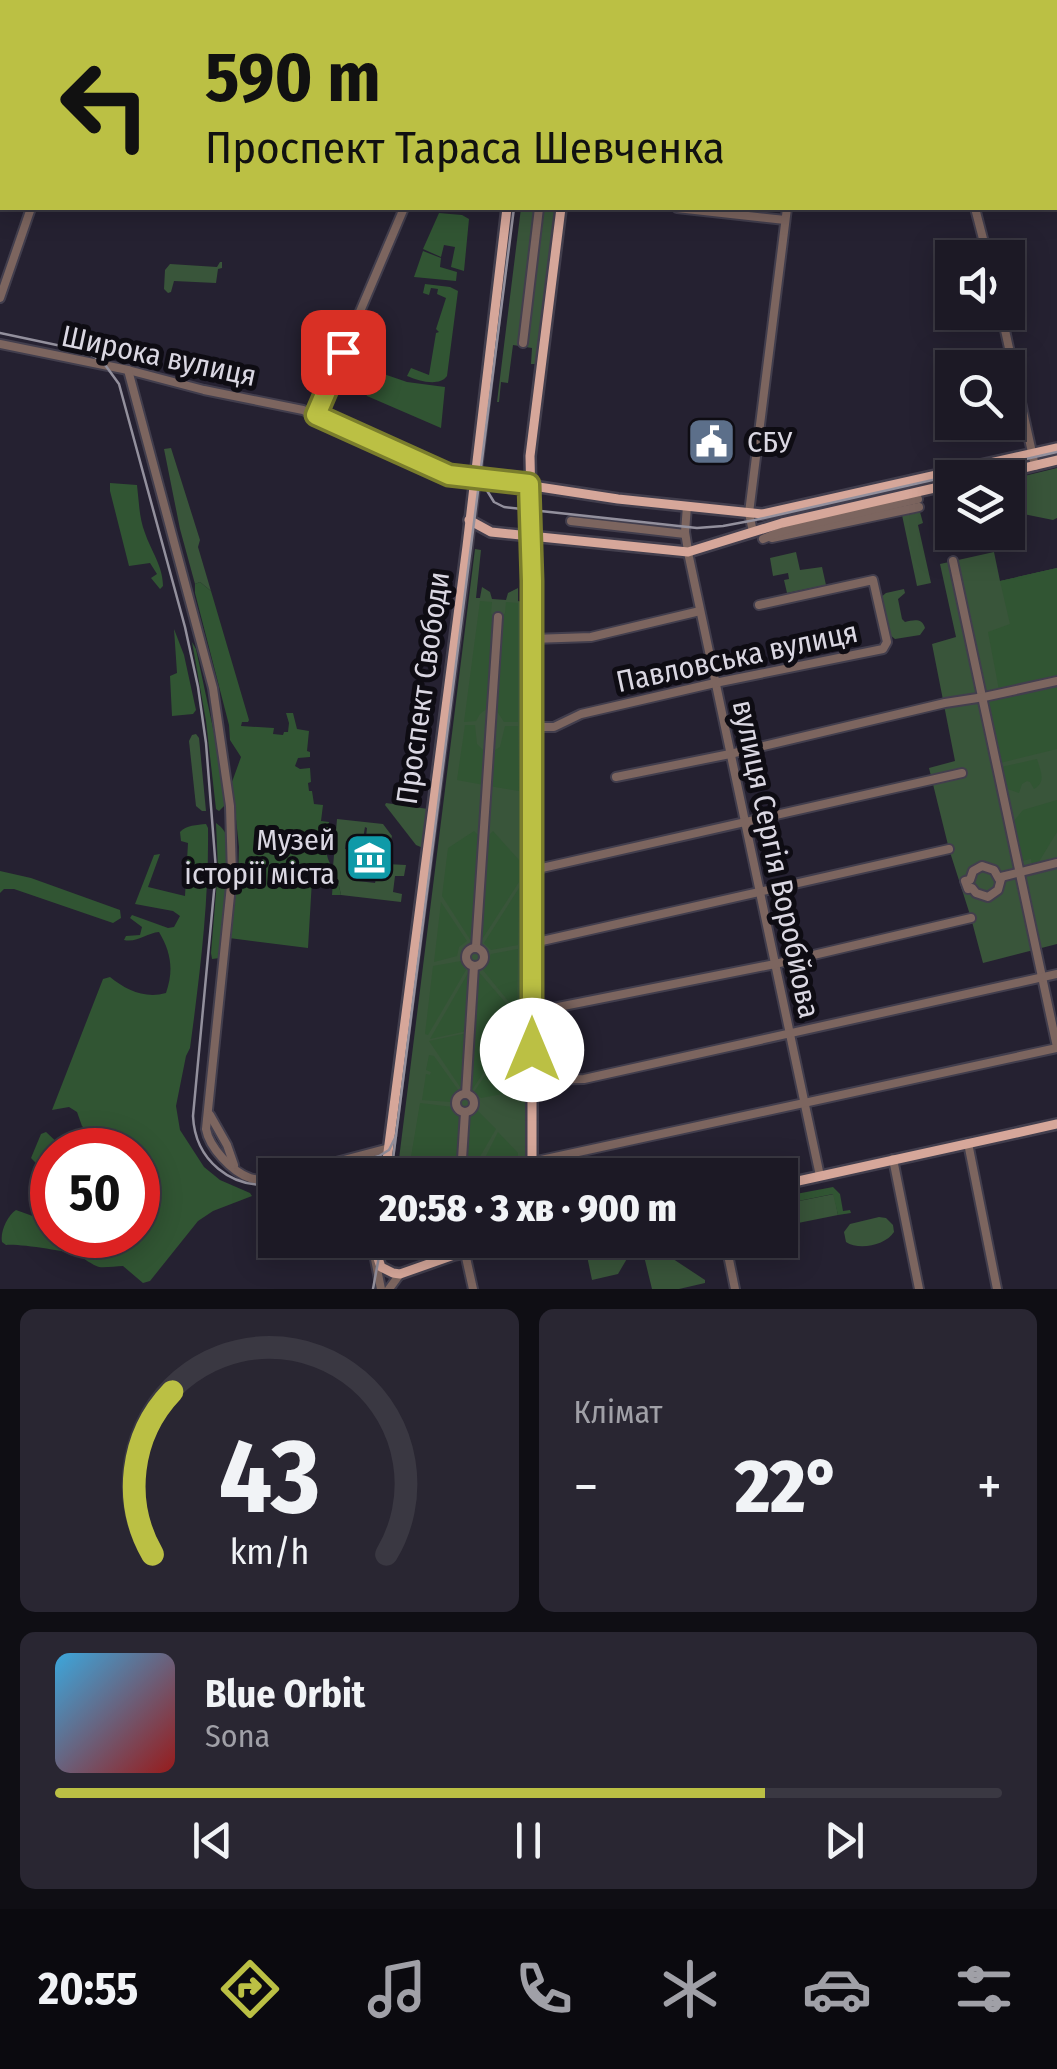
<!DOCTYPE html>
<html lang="uk">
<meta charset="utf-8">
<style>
:root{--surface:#1c1925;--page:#292632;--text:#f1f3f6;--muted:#a0a0a7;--line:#3a3842;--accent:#bbc044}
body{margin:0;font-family:"Fira Sans Condensed",sans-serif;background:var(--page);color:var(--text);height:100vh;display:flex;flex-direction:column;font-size:38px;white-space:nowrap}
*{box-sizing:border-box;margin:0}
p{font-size:32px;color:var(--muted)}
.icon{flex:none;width:55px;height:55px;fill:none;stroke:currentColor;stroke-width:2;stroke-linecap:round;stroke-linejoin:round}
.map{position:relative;height:1289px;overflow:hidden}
.drawer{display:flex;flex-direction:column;gap:20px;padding:20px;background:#0f0e14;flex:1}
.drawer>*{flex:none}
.top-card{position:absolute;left:0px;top:0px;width:1058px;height:210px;box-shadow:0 5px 25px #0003,0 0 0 2px var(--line);background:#bbc044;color:#111;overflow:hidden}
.controls{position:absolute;left:935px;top:240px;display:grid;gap:20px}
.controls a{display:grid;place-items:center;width:90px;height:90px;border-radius:0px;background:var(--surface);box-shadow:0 5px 25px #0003,0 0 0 2px var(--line);font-size:50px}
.speed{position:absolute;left:30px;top:1128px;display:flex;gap:20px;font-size:50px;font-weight:700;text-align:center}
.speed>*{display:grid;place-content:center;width:130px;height:130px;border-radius:50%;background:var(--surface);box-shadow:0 5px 25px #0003,0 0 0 2px var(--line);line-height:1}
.speed .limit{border:15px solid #d22;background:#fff;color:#111}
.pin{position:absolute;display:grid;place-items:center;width:85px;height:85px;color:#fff;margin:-42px;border-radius:20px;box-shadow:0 5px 15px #0006}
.me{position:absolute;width:110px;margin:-55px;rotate:0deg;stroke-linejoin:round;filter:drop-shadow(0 0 8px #0008)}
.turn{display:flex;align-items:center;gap:35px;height:210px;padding:0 40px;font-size:45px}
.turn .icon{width:130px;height:130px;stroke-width:2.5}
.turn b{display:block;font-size:70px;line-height:85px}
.big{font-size:75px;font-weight:800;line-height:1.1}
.drawer .widget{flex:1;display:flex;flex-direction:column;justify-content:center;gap:15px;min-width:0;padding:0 35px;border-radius:15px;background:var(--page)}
.drawer .dial{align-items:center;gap:0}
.dial svg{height:260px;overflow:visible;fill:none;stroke:var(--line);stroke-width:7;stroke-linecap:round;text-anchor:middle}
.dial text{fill:var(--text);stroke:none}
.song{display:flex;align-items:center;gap:30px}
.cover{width:120px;height:120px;border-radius:15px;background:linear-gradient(135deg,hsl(200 70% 55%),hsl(0 70% 35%))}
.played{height:10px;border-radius:5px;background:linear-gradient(90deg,var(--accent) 75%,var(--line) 75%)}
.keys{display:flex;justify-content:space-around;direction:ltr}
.heat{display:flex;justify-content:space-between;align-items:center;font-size:55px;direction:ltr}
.drawer .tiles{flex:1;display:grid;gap:20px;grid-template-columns:1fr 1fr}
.widget:last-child{grid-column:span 2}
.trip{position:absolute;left:258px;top:1158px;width:540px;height:100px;border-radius:0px;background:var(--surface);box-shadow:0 5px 25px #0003,0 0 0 2px var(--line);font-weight:800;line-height:100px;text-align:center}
.tabs{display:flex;height:160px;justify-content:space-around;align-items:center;background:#0b0a0f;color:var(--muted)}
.tabs .icon{width:70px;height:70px}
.tabs .current{color:var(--accent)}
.tabs b{font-size:45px;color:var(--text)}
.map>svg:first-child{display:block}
.green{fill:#39553a}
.forest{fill:#315533}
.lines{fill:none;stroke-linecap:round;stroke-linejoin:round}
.minor-casing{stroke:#423e4d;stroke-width:12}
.major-casing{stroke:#423e4d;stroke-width:14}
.minor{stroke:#7c655f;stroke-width:8}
.major{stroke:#d6a79a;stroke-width:9}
.tram{stroke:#93909d;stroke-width:2.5}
.route-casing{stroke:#7a7d2c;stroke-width:25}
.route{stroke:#bbc044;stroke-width:18}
.labels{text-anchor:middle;stroke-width:10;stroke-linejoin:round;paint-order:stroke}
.street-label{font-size:30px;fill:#dad7e2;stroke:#0e0c13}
.poi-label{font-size:30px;fill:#dad7e2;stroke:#0e0c13;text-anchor:start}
</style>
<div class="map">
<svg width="1057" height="1289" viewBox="0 0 1057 1289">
<rect width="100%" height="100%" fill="#252131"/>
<g class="green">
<path d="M521,208H555L536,364H531L532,348L513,345L508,383L501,382L499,402H497Z"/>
<path d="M220,262H222V268L218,269L216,283L174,281L171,292L168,293L164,289L165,270L170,264L217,267Z"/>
<path d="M171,448L200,540L198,547L211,591L200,582L195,584L180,529L164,449Z"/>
<path d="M1057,468V518L1053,520L1008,511V480Z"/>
<path d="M920,512L923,523L918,525L931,583L917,586L902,515Z"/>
<path d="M475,549L481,550L476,598H480L482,587L490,592L492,599L506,600L508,593L518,588V601L522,602V553H527L529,1175H397Z"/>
<path d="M796,552L800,570L822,567L826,585L787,593L784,580L789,579L788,573L773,576L770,558Z"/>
<path d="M994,552L1000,581L1057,568V944L983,963L971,918L949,849L929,768L955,761L932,644L956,637L940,564Z"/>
<path d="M904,589L905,593L898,599L902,619L905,622C914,620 922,618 925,628L920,635L895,639L890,635L881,597L886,593Z"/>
<path d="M196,734L199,738L206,811H202L196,806L189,741L192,735Z"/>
<path d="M386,803L428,809L423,848L416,845L385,805Z"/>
<path d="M337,819L383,824L392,836L391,840L366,837L367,828L365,827L363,839L353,836L352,841H346L345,849L351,850L349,876L358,877V881L375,883L376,879H387L388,873L385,871L388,866L386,864L406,865L404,876H395L393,892L402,894L401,902L341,895L339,886L332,879Z"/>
<path d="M834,1194L838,1215L788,1225L784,1204Z"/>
<path d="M879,1217L886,1218L893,1225L894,1232C886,1245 859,1251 846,1242L844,1232L850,1224Z"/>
<path d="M394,1240H504L423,1258C409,1255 400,1253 394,1240Z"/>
<path d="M633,1240L635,1245L618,1274L592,1280L586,1251Z"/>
<path d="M658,1249L705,1280V1283L679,1289H652L643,1252L647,1254Z"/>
</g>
<g class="forest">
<path d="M439,213L462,215L469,219L464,271L451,267L455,247L444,245L441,257L423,249Z"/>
<path d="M423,251L441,258L440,267L457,272L456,281L414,277Z"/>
<path d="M425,284L450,287L458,291L447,376C439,387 419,381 407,376L411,368L429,375L436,333L439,332L436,329L446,298L437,294L438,289L431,288L429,295L423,293Z"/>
<path d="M375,371L407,382L445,387L441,428L367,396C363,389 368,379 371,372Z"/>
<path d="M110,483L137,485C139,501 139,518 145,533C151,551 163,566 163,586L160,589L151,578L157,574L150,563L129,566L110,491Z"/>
<path d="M1057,568V678L999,690L988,632L1010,624L1000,581Z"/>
<path d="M200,582L211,591L249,720L248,722H242L241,726L274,728L273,734L283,735L284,732H288L289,723L286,713H293L297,729L309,731L307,751L310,752V757L298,758L295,766L300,769L310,768L311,782L308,783L309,791H312L314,804L323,805L321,821L329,822C328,837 322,856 333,867L332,879L339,886L341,895H332L333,881L312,880L308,948L229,938L238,881L239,847L232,782L241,757L230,740L229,725L195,593V584Z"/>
<path d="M480,601L492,602L491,613L494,619L489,707L480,714L476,721L464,722Z"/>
<path d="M506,602L518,603V722H504L495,708L500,619L505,613Z"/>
<path d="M174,629L184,655L196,710L193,714L172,716L170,676L177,673Z"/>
<path d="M192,642L196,649L217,747L225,805L219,811L216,809L206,721Z"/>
<path d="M1057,684V749L1000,763L988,703L993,698Z"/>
<path d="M465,725H475L477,744L485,752L484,785L457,780Z"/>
<path d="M505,726H518L519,791L489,786L492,752L500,747Z"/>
<path d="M1037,759C1040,770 1047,782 1034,789L1030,782L1027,781L1022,784L1019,793L1005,788L1001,767Z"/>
<path d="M1057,800V832L1037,865L1032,866L1031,859L1021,861L1013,822L1023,810Z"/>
<path d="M216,823C223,828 227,833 228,843C233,880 224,921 220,958L212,959L211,953L218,869Z"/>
<path d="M206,824L208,828C209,902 200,974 190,1048L186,1056L176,1106L180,1130L204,1167L220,1180L250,1193L252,1196L213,1211L198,1221L150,1281L143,1283L123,1266C116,1266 105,1268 99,1267C92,1265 84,1258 77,1255C68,1251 15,1243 6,1245L2,1242C0,1232 7,1216 16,1210L52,1223V1235H138V1168L145,1163V1154L92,1135L82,1126L77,1112L69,1107L52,1110L103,979L110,977C126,990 145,999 166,993C174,970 171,952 159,932C147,933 137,943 124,940L126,936L140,935L142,927L130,918L132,915L168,928L174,927L180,916L173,911L135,904L154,855L160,854L148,887L185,896L188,843L181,841L180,832C186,825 197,825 206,824Z"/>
<path d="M474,831L480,837L474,940L471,941L442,896L448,848Z"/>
<path d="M493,831L519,860V882L481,941H479L486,838Z"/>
<path d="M0,871L31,878L120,910L121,918L113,923L14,889H4L0,893Z"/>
<path d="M519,888L518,945L491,950L484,943Z"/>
<path d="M441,902L467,941L459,947L457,956L434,962Z"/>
<path d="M518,949L517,1012L483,970L491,954Z"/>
<path d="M461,961L466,970L428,1035L425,1034L433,966Z"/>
<path d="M478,971L517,1016L515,1024L472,1090H470Z"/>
<path d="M468,973H470L467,1031L430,1039Z"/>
<path d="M518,1026V1091L481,1098L474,1092Z"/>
<path d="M467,1033L464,1088L462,1090L429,1041Z"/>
<path d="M429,1055L434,1056L459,1091L452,1102L422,1100L426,1074L430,1075L431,1072L426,1070Z"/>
<path d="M420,1103L453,1107L457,1116L460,1117L456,1174L408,1175Z"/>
<path d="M477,1110L496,1129L474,1167L466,1171L469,1118Z"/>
<path d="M46,1132L61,1146L80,1150H52V1166L37,1164L31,1158L41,1134Z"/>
<path d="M498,1132L518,1153V1161L479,1170Z"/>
<path d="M833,1187L840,1194L843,1211L850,1210L851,1213L838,1215L833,1194L784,1204L788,1225L780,1227V1197Z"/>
</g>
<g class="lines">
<defs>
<g id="minor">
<path d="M58,0V2"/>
<path d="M929,0L930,2"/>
<path d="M566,2V0"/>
<path d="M1055,49H1057"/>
<path d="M677,208L785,220"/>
<path d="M975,208L988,258"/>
<path d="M0,298L31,208"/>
<path d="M1001,312L1035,466"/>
<path d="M523,343L539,208"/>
<path d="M0,344L128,370L204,390L303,410L449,475L474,477"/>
<path d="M128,370L213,688L230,806L232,876L206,1129C209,1147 232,1172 250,1178C258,1181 266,1179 275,1178"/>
<path d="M316,415L404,208"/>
<path d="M687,506L685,532L689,557L820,1176"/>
<path d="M571,521L685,534"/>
<path d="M753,532L749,513L787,208"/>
<path d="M772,538L919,507"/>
<path d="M763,539L785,530L918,499"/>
<path d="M953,561L1057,1047"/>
<path d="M532,639L591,637L700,611"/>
<path d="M532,727H554L581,714L715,683L883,649L887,642L873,580L759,605"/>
<path d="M616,777L730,754L945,703L984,697L1057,681"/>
<path d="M982,866L994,870L999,879H1001L998,890L988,897L976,893L972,888L968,889L965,881L970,880L973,871Z"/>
<path d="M533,870L962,773"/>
<path d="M1000,879L1001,877L1057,863"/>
<path d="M533,943L949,849"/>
<path d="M476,947L498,617"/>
<circle cx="475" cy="957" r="9"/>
<path d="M533,1012L775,964L971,918"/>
<path d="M532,1080L584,1079L1057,974"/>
<circle cx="465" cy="1103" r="9"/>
<path d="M466,1094L474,966"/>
<path d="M210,1115L227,1145L234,1165"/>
<path d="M968,1143L997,1289"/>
<path d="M893,1159L919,1289"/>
<path d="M532,1162L1057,1048"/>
<path d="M287,1175L389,1148"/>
<path d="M461,1175L465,1112"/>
<path d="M725,1240L735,1289"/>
<path d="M465,1253L473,1289"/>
<path d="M375,1259L381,1289"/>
<path d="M389,1289L400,1274"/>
</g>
<g id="major">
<path d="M533,2V0"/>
<path d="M586,2L587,0"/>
<path d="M474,477L618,499L762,514L1057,448"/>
<path d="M983,478L1057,460"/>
<path d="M469,520L491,532L688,552L782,523L952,484"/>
<path d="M385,1175L467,546L507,208"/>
<path d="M532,1175V551L530,456L561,208"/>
<path d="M780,1185L1057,1124"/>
<path d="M373,1240V1244L381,1267L393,1273L400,1274L454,1255L527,1240"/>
</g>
</defs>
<use href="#minor" class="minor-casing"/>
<use href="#major" class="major-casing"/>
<use href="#minor" class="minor"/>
<use href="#major" class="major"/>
<g class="tram">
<path d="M539,2V0"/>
<path d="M0,333L85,351L103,362L119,384L185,627L198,687L206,743L216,870L193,1116C195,1160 231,1190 275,1184"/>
<path d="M483,484L494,502L504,507L697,528L723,526L755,520L1057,452"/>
<path d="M311,1175L379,1156L389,1150L396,1136"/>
<path d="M391,1175L514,208"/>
<path d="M373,1289L382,1240"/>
</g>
</g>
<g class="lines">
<defs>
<path id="route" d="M343,352L316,415L449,475L529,484L532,581V1050"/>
</defs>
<use href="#route" class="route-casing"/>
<use href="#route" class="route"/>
</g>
<defs>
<symbol id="civic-square" viewBox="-11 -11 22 22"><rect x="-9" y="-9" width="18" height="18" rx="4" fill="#5c6f8a" stroke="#0e0c13"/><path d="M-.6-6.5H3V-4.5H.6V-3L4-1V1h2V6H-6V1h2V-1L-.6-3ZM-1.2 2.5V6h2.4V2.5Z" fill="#fff"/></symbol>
<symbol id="museum-square" viewBox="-11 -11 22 22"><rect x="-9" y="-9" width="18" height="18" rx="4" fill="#0f9aa8" stroke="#0e0c13"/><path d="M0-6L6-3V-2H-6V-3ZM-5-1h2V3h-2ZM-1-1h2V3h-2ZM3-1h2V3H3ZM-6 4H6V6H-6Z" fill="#fff"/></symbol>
</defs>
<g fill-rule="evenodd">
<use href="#civic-square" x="684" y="414" width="55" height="55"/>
<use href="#museum-square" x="342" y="830" width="55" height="55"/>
</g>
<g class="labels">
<g class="street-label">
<text transform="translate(159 356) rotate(12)" y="10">Широка вулиця</text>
<text transform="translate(737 657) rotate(-12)" y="10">Павловська вулиця</text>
<text transform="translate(423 688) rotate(-82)" y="10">Проспект Свободи</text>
<text transform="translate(776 859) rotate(78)" y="10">вулиця Сергія Воробйова</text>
</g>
<g class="poi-label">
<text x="747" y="452">СБУ</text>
<text x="335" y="850" text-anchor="end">Музей<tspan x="335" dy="34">історії міста</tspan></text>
</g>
</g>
</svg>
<div class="controls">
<a><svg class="icon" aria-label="sound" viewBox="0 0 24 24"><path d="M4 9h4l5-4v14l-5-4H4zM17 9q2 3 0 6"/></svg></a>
<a><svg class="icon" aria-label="search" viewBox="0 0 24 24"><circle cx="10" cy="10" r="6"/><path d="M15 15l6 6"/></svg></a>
<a><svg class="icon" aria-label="layers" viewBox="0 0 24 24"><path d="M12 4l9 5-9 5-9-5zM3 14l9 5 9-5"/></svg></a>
</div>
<div class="speed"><div class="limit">50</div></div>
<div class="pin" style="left:343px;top:352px;background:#d93025"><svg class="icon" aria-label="arrive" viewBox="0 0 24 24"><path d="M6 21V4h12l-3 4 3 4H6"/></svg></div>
<svg class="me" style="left:532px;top:1050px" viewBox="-20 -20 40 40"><circle r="19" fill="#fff"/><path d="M0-13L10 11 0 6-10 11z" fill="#bbc044"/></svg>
<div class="trip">20:58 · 3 хв · 900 m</div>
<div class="top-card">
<div class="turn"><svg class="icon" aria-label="left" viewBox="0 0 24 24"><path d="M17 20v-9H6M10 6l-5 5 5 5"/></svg><div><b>590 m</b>Проспект Тараса Шевченка</div></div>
</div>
</div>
<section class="drawer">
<div class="tiles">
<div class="widget dial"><svg viewBox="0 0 100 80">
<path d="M14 69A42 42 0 1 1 86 69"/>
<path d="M14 69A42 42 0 0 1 20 19" stroke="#bbc044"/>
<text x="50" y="56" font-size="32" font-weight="700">43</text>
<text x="50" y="72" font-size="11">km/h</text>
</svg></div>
<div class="widget"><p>Клімат</p>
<div class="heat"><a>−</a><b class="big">22°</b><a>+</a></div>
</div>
<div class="widget">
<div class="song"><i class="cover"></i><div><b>Blue Orbit</b><p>Sona</p></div></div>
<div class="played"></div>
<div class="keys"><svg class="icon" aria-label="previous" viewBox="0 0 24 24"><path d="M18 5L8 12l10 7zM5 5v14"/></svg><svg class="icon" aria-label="pause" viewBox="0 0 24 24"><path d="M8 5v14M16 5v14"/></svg><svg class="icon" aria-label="next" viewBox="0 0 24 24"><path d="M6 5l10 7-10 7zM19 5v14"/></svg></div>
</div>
</div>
</section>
<nav class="tabs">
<b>20:55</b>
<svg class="icon current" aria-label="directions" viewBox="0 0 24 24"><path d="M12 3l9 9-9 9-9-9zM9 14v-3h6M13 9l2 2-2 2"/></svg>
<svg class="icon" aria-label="music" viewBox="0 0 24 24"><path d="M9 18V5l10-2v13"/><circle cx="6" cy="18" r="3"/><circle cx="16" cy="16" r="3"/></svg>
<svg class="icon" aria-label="phone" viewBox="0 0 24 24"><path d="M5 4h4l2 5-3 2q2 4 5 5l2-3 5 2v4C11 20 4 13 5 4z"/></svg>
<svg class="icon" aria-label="climate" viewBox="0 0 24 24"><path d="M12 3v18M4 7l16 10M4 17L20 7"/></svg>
<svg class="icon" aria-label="car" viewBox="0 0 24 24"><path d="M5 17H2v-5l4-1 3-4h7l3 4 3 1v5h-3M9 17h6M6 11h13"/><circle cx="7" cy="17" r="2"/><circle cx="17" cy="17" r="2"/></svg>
<svg class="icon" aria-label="filters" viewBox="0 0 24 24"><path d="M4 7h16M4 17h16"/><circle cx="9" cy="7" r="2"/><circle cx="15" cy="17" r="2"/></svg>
</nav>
